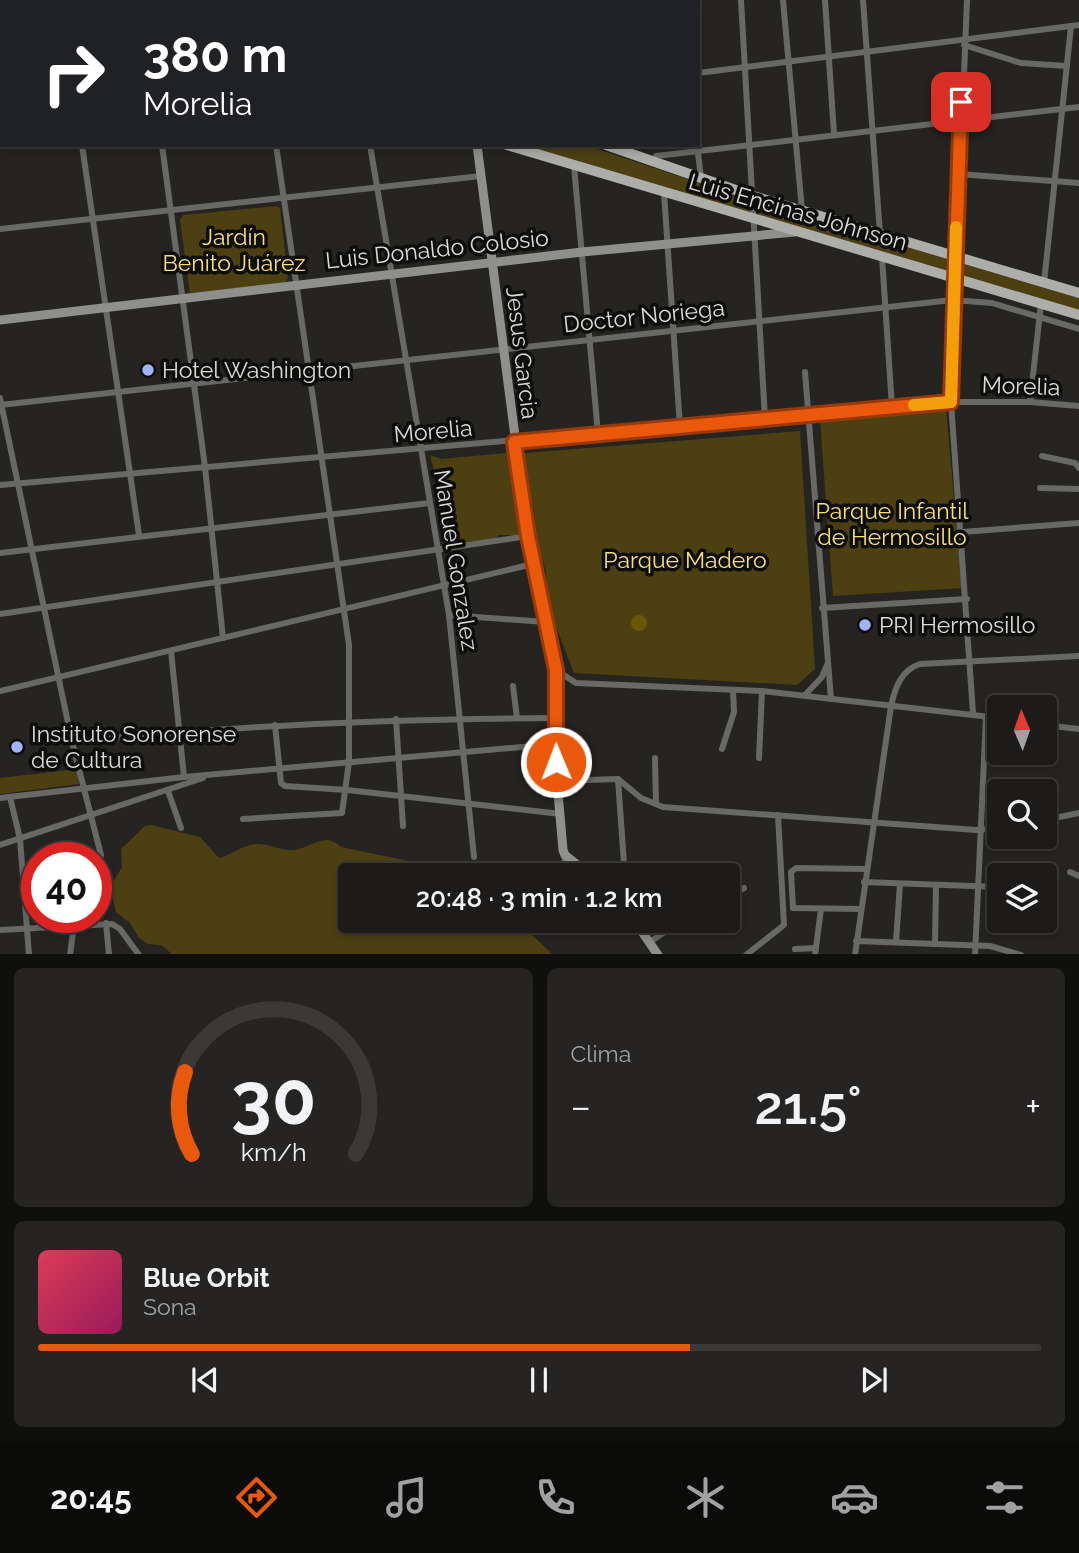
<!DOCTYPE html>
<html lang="es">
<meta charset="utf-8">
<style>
:root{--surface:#1c1b19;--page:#252422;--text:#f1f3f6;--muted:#a0a1a2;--line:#3a3938;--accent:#ea580c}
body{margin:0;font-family:Raleway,sans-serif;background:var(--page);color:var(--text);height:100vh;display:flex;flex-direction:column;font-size:26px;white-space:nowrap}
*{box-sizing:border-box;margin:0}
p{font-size:23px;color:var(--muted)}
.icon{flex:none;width:38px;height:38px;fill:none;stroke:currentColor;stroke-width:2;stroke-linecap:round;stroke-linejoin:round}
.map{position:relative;height:954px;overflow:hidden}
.drawer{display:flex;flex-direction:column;gap:14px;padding:14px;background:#0f0f0e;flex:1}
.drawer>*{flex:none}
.banner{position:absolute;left:0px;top:0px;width:700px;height:147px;box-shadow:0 4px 10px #0003,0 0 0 2px var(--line);background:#202124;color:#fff;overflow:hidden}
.needle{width:46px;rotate:358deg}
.controls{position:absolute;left:987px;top:695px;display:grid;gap:14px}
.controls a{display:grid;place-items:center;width:70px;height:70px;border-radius:7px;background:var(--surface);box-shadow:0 4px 10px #0003,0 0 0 2px var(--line);font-size:35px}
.speed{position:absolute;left:21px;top:842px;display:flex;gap:14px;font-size:35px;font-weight:700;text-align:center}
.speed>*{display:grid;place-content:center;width:91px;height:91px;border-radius:50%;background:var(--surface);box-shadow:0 4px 10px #0003,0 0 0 2px var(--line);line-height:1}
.speed .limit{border:10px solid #d22;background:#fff;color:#111}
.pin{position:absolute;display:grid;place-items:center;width:60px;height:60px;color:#fff;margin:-30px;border-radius:14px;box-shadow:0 4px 10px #0006}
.me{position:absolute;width:77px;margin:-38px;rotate:359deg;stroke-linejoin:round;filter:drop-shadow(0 0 5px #0008)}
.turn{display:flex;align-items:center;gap:24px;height:147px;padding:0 28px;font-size:32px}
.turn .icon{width:91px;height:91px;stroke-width:2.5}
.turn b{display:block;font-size:49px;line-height:60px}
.big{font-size:52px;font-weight:600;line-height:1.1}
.drawer .tile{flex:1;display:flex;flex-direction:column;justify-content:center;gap:10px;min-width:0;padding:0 24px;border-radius:10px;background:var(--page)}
.drawer .dial{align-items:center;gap:0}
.dial svg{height:182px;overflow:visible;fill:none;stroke:var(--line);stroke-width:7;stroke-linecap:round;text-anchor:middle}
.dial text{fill:var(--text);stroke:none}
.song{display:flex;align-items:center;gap:21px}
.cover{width:84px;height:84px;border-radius:10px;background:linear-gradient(135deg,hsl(350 70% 55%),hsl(330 70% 35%))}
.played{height:7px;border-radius:4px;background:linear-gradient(90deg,var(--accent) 65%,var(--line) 65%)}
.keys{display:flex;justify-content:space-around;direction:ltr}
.heat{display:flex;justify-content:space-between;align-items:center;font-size:38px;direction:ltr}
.drawer .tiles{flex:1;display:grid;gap:14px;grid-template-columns:1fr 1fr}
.tile:last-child{grid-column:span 2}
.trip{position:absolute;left:338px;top:863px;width:402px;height:70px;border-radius:7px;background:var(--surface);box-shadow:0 4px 10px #0003,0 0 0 2px var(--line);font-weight:600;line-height:70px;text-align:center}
.tab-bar{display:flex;height:112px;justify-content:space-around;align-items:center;background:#0b0b0a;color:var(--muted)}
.tab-bar .icon{width:49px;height:49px}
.tab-bar .active{color:var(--accent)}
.tab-bar b{font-size:32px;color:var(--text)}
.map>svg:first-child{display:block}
.green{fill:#4c4013}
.water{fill:#695705}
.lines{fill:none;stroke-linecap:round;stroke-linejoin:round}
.street{stroke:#686866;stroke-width:6}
.secondary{stroke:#8f8f8c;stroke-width:9}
.primary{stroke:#adada9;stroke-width:10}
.route-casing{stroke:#983908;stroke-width:18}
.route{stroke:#ea580c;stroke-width:12}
.slow{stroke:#f59e0b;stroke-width:12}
.poi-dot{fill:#a2b2fd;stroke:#0d0d0c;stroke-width:2.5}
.labels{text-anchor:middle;stroke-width:7;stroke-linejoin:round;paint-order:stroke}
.street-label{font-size:23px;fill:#dbdad8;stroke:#0d0d0c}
.park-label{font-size:23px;fill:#f9de7b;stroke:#0d0d0c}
.poi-label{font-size:23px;fill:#dbdad8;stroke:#0d0d0c;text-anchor:start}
</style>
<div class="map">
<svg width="1079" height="955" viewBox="0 0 1079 955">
<rect width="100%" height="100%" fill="#252421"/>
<g class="green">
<path d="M519,145H585L750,200V215Z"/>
<path d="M758,202L954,261L952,273L759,216Z"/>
<path d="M276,206L280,208L288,278L285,283L190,293L180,220L183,215Z"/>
<path d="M960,263L1079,298V312L959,276Z"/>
<path d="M946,409L962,588L833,596L820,419Z"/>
<path d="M800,431L815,669L797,685L574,673L556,627L546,584V572L536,539L534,511L523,458L525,453Z"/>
<path d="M511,450L522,535H498L496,539L444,544L446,537L442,513L438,511L436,495H440L430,455L441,459L506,453Z"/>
<path d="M77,769L79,784L0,794V778Z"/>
<path d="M151,825L200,837L219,858C232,855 242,845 256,844C269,843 282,852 295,850C313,846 325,832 341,847L423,864L447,875H350V920L518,921L552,954H172L161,945L148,944L139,938L130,923L116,912L110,888L122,867L121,849L145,826Z"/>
</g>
<circle class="water" cx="639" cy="623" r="8"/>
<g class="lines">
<g class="street">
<path d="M145,0V2"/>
<path d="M254,0L255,2"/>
<path d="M345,0V2"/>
<path d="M510,0V2"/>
<path d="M554,0V2"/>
<path d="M593,0V2"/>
<path d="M638,0V2"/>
<path d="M741,0L765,419"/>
<path d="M783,0L802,210"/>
<path d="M825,0L834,134"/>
<path d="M863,0L880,234"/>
<path d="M967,0L951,402L973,713"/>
<path d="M672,2L685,0"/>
<path d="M964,45L1021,63L1067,66"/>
<path d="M0,63L2,62"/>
<path d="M698,73L1079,25"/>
<path d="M0,145H2"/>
<path d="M82,145L139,535"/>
<path d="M162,145L205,467L223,638"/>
<path d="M370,145L449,615L474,857"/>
<path d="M697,145L701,178"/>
<path d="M656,156L1079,107"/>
<path d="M574,166L598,434"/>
<path d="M959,174L1079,183"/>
<path d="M664,193L680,427"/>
<path d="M0,229L481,176"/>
<path d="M882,257L892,407"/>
<path d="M1044,283L1071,26"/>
<path d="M805,372L831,699"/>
<path d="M0,398L72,742L101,855L96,869"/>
<path d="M1030,402L1041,304"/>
<path d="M0,405L952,300L992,303L1079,329"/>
<path d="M1042,456L1075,463L1079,468"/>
<path d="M0,485L951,402H1030L1079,406"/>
<path d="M1040,488L1079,489"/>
<path d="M962,532L1079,523"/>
<path d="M0,553L430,503"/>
<path d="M822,608L967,599"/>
<path d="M0,614L528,536"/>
<path d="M449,615L546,622"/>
<path d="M171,651L184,777"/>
<path d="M556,670L576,683L762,691L999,718"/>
<path d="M513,686L517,718"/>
<path d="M0,691L533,564"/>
<path d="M805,695L822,677L827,665"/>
<path d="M396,719L403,826"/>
<path d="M275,725L281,783L285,786L347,790L561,814"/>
<path d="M1045,725L1079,729"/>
<path d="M72,742C233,725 394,719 556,718"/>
<path d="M722,749L734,712L733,690"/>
<path d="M655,758L656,804"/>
<path d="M759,758L762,691"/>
<path d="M618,779L624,864L630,875"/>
<path d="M557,781L618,779L641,798L663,807L976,830L999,828"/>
<path d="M983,785L1033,781"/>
<path d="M168,791L181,828"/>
<path d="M10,797L20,839L29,955"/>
<path d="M0,798L184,777L556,744"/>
<path d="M243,819L342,813L349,762V645L276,145"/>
<path d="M1045,820L1079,813"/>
<path d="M0,845L203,778"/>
<path d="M1070,872L1079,876"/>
<path d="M564,875L565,855"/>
<path d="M1045,878L1048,869"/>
<path d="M864,882L999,887"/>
<path d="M728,896L744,888"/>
<path d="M860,909L793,908L791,872L796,868L865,869"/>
<path d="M106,923L109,955"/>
<path d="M0,930L112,924L120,929L139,955"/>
<path d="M856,941L990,946L1021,955"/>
<path d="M650,942L682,920"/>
<path d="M896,942L900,884"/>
<path d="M935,944L936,885"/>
<path d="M795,949L816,948"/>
<path d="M70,955L75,917"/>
<path d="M746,955L784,925L778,815"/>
<path d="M815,955L821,909"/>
<path d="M855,955L891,706C895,688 901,670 920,664L1079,656"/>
<path d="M975,955L986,716"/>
</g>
<g class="secondary">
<path d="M477,145L528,536L556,670L557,781L563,850L565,855L590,875"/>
<path d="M0,320L582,252L795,232"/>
<path d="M634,920L658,955"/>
</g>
<g class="primary">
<path d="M15,0L21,2"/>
<path d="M58,0L64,2"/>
<path d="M403,0L404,2"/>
<path d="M458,0V2"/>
<path d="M507,145L1079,315"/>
<path d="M606,145L753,196L1079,293"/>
</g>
</g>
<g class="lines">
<defs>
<path id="route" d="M556,762V670L528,536L514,442L951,402L961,102"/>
</defs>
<use href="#route" class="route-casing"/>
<use href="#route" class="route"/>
<path class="slow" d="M914,405L951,402L956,227"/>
</g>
<g class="poi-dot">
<circle cx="148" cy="370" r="7"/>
<circle cx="865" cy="625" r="7"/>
<circle cx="17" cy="747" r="7"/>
</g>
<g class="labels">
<g class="street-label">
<text transform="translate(798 212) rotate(16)" y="8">Luis Encinas Johnson</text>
<text transform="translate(437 249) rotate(-6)" y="8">Luis Donaldo Colosio</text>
<text transform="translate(644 316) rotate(-6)" y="8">Doctor Noriega</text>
<text transform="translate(522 353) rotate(83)" y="8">Jesus Garcia</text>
<text transform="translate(1021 386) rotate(2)" y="8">Morelia</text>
<text transform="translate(433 431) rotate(-5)" y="8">Morelia</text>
<text transform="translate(456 560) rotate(81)" y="8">Manuel Gonzalez</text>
</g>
<g class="park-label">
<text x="234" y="245">Jardín<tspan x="234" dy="26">Benito Juárez</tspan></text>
<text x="892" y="519">Parque Infantil<tspan x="892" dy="26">de Hermosillo</tspan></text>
<text x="685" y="568">Parque Madero</text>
</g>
<g class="poi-label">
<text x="162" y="378">Hotel Washington</text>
<text x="879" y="633">PRI Hermosillo</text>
<text x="31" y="742">Instituto Sonorense<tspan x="31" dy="26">de Cultura</tspan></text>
</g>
</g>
</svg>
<div class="controls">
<a><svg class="needle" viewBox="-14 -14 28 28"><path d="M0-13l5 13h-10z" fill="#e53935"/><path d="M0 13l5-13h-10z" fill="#a0a1a2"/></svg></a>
<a><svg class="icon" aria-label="search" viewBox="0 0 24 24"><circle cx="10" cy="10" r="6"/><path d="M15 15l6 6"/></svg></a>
<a><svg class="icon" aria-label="layers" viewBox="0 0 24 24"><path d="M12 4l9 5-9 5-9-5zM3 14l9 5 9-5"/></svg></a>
</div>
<div class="speed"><div class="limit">40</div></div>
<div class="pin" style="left:961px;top:102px;background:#d93025"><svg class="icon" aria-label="arrive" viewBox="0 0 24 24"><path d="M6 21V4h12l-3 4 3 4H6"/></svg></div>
<svg class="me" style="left:556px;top:762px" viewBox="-20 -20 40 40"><circle r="17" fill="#ea580c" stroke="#fff" stroke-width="3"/><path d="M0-11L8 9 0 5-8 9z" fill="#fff"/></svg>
<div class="trip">20:48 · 3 min · 1.2 km</div>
<div class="banner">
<div class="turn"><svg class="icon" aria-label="right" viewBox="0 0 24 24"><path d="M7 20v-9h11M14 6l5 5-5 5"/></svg><div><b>380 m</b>Morelia</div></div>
</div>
</div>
<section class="drawer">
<div class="tiles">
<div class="tile dial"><svg viewBox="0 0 100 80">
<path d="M14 69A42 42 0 1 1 86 69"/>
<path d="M14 69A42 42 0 0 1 11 33" stroke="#ea580c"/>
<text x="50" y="56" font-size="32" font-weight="700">30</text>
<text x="50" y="72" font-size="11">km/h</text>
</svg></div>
<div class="tile"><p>Clima</p>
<div class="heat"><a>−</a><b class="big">21.5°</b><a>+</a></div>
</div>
<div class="tile">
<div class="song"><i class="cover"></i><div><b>Blue Orbit</b><p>Sona</p></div></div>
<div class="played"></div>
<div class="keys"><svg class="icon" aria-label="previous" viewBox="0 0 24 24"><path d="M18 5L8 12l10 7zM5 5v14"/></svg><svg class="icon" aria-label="pause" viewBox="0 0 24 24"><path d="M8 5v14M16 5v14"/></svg><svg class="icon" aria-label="next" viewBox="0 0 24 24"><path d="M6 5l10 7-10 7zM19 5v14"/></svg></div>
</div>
</div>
</section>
<nav class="tab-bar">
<b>20:45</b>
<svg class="icon active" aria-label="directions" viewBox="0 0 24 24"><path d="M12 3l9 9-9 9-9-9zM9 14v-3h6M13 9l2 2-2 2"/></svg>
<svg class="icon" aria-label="music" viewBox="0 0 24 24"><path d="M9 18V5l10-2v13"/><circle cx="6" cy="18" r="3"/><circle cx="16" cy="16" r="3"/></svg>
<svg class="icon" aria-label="phone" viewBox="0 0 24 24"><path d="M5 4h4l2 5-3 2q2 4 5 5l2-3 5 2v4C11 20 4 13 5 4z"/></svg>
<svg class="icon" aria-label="climate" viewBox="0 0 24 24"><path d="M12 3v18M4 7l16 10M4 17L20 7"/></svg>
<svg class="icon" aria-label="car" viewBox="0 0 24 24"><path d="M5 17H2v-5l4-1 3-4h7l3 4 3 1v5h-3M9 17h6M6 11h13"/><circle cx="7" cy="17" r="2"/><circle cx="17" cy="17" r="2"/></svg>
<svg class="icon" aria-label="filters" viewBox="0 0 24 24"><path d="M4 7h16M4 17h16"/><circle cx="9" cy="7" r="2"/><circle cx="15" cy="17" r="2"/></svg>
</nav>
